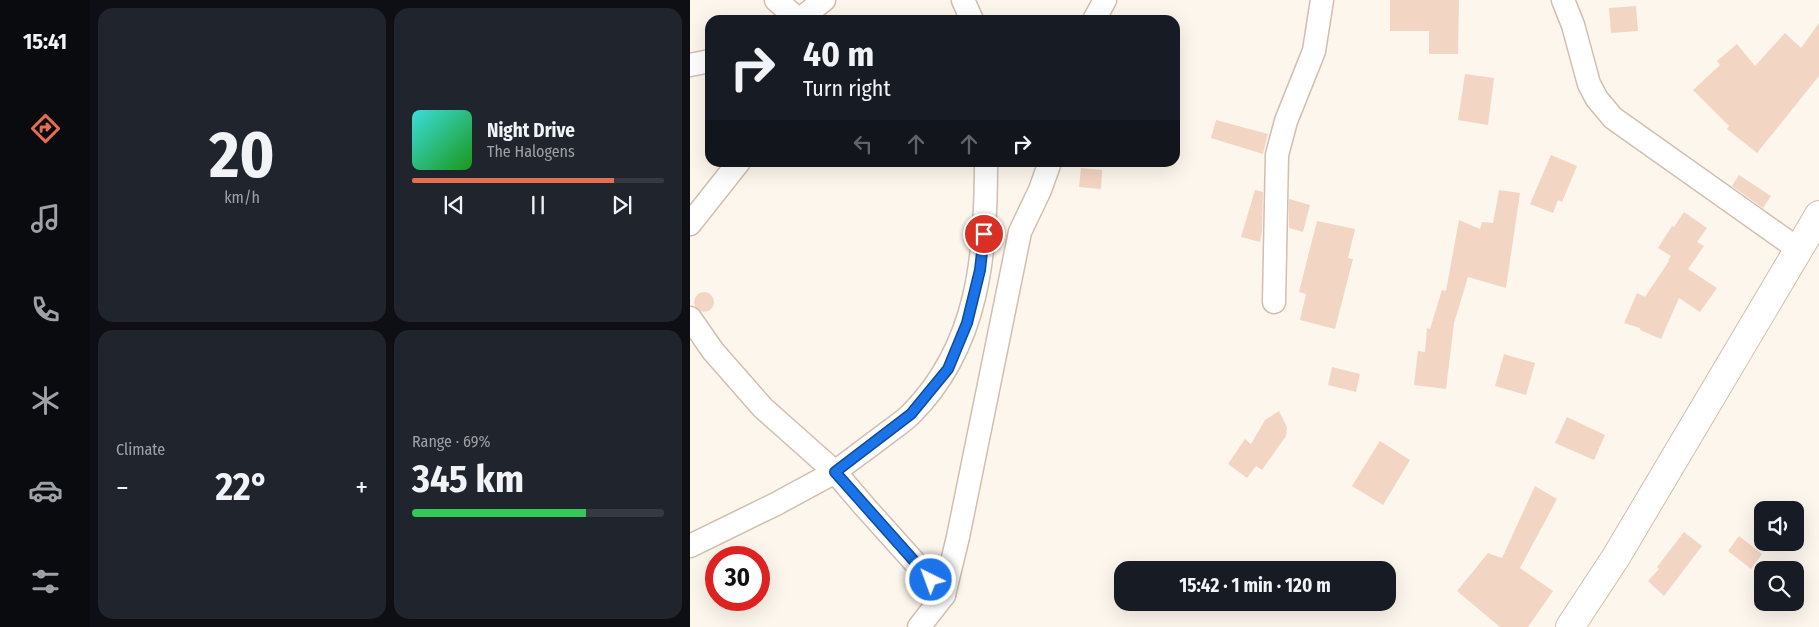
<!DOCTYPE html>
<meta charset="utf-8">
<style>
:root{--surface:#171b24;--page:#20242c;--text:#f1f3f6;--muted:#9ea1a6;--line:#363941;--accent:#e76f51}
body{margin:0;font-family:"Fira Sans Condensed",sans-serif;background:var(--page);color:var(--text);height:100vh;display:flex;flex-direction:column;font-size:19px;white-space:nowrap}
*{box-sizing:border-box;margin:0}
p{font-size:16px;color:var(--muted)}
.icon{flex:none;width:28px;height:28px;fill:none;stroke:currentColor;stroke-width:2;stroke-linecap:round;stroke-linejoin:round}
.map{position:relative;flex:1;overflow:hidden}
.sheet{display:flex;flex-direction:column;gap:8px;padding:8px;background:#0d0f14;width:600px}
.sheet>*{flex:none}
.top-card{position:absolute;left:15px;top:15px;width:475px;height:152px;border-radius:15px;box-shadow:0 5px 20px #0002;background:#171b24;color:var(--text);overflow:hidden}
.fabs{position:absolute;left:1064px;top:501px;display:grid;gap:10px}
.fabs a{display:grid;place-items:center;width:50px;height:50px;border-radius:10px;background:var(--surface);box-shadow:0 5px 20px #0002;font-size:25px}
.speed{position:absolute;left:15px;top:546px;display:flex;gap:10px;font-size:25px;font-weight:700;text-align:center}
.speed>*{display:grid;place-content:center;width:65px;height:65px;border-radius:50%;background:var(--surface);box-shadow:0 5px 20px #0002;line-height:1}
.speed .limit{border:8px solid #d22;background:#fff;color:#111}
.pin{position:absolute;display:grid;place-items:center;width:42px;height:42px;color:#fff;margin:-21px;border:2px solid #fff;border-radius:50%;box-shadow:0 1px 5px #0007}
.me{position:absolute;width:55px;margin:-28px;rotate:318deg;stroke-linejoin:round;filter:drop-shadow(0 0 4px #0008)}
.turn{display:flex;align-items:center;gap:18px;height:105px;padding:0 15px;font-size:22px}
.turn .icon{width:65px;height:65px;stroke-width:2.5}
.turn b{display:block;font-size:35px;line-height:42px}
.lanes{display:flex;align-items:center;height:48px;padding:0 15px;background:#0003;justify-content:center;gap:25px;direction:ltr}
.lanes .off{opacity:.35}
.big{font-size:38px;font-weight:700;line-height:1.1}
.sheet .widget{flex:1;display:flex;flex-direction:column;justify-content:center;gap:8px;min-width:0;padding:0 18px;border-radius:15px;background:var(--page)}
.sheet .dial{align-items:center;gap:0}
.dial b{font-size:65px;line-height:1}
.song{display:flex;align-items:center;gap:15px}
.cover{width:60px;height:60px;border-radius:8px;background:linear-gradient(135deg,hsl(180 70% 55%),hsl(120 70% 35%))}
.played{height:5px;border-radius:2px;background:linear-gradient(90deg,var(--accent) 80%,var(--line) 80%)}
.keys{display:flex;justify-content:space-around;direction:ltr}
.heat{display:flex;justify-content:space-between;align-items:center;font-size:28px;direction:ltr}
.charge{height:8px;border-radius:4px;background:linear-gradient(90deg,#34c759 69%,var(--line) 0)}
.sheet .tiles{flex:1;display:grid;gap:8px;grid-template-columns:repeat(2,1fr)}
.trip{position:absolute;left:424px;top:561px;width:282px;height:50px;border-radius:15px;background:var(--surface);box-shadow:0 5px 20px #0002;font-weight:700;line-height:50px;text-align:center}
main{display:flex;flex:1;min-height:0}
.tab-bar{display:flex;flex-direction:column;width:90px;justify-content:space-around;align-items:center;background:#090b0e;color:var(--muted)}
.tab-bar .icon{width:35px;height:35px}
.tab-bar .active{color:var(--accent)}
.tab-bar b{font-size:22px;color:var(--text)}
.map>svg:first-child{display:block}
.building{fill:#f3d5c3}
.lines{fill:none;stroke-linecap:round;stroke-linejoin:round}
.minor-casing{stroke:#d1beb0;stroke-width:25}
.tertiary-casing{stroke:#d1beb0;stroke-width:30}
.minor{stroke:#fff;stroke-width:22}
.tertiary{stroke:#fff;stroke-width:28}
.route-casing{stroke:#114b97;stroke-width:12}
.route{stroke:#1a73e8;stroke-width:9}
</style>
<main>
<nav class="tab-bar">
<b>15:41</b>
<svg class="icon active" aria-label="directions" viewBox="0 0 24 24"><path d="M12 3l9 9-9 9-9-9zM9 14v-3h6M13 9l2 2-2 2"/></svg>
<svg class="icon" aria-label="music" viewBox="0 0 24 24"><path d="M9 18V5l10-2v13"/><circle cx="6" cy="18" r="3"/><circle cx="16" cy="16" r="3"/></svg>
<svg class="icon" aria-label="phone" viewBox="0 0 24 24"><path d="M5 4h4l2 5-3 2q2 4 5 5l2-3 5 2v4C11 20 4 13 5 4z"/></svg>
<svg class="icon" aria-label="climate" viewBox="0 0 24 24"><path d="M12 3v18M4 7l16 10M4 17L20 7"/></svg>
<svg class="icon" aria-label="car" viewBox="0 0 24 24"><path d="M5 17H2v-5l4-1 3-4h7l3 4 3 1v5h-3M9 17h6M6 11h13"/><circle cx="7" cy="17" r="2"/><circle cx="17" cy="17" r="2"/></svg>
<svg class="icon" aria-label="filters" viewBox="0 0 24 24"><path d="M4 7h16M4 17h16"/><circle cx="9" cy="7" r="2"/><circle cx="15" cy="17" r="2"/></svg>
</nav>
<section class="sheet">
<div class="tiles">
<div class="widget dial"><b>20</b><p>km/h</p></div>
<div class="widget">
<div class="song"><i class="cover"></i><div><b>Night Drive</b><p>The Halogens</p></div></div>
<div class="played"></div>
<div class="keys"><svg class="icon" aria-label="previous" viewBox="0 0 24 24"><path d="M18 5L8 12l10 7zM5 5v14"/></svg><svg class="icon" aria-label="pause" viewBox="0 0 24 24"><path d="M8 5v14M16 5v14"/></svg><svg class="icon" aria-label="next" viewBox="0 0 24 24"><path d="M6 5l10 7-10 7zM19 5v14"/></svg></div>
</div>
<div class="widget"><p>Climate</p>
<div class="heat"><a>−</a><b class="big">22°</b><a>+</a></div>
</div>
<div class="widget"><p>Range · 69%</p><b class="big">345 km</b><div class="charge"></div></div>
</div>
</section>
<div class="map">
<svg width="1129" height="627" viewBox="0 0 1129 627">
<rect width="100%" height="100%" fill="#fdf6ec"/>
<g class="building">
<path d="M700,0H769L768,54H739V31H700Z"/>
<path d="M946,6L948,31L921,33L919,8Z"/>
<path d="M1129,23V76L1067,153L1037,129L1039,126L1003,90L1030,65L1027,61L1047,44L1065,66L1095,33L1111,48Z"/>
<path d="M775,74L804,78L798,125L768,120Z"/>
<path d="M526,120L578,134L573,154L521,138Z"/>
<path d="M861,155L887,166L872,202L868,200L863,213L840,204Z"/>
<path d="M391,168L412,170L411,189L389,187Z"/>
<path d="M1049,175L1081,196L1073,208L1042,186Z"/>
<path d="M565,190L573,192L572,232L570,242L551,237Z"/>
<path d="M809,190L830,193L816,288L778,277L764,323L756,389L724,385L728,351L735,352L737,328L740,329L752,290L756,291L769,220L790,229L792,222L803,223Z"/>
<path d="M599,199L620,205L613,232L599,228Z"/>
<path d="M994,212L1017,228L1007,242L1014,246L998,269L1027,288L1010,312L989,298L971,339L950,330V328L934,323L947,293L955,297L979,261L978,260L981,256L968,248L982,226L984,227Z"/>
<path d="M627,221L665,229L658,258L663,259L645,329L610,320L616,294L609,292Z"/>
<circle cx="14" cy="302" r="10"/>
<path d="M814,354L845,363L836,395L805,386Z"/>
<path d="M642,367L670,374L666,392L638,385Z"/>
<path d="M589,411L597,427L596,436L572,470L566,466L557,478L538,464L555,439L561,444L575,420Z"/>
<path d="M877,417L915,435L904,460L865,443Z"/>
<path d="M690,441L720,460L693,505L662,486Z"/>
<path d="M845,486L867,499L830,568L863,591L838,627H810L767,591L798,553L812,558Z"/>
<path d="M994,532L1012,546L974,596L958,581L969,569L967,567Z"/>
<path d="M1049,536L1072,554L1061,569L1038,551Z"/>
</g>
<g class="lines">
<defs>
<g id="minor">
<path d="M86,0L109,20L134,0"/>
<path d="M273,0L282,20"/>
<path d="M873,0L883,25L899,84L907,99L923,118L1108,249"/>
<path d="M404,20L415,0"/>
<path d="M0,65L20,61"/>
<path d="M0,224L49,162"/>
<path d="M584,302L587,155L596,121L624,51L632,0"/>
<path d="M0,318L23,351L73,408L145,472C162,459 180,446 197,433C205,427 214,421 221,414C289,346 296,254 296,162"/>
<path d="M0,546L86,504L145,472L175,507L254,595"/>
<path d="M229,627L254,595L268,537L330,232L350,190L360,162"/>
</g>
<path id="tertiary" d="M880,627L926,557L1129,215"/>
</defs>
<use href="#minor" class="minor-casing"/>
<use href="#tertiary" class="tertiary-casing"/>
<use href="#minor" class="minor"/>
<use href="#tertiary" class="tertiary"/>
</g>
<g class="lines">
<defs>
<path id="route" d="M241,580L145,472L221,414L258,369L277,323L290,270L294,234"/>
</defs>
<use href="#route" class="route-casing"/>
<use href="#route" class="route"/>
</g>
</svg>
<div class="fabs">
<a><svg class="icon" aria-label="sound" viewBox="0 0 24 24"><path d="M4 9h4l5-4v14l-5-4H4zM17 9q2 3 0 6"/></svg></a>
<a><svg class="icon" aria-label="search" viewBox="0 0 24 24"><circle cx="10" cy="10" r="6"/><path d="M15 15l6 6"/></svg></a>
</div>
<div class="speed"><div class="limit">30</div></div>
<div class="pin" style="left:294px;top:234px;background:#d93025"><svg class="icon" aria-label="arrive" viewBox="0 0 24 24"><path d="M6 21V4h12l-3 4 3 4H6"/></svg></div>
<svg class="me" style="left:241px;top:580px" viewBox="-20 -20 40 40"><circle r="17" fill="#1a73e8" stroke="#fff" stroke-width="3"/><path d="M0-11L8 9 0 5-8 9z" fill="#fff"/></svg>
<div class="trip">15:42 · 1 min · 120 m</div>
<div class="top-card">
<div class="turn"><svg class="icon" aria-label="right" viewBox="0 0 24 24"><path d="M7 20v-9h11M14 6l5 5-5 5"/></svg><div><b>40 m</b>Turn right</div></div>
<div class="lanes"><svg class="icon off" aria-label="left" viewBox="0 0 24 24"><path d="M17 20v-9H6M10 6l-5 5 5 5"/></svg><svg class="icon off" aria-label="ahead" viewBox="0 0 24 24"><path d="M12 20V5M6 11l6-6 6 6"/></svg><svg class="icon off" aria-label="ahead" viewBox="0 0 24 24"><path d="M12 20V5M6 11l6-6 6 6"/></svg><svg class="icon" aria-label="right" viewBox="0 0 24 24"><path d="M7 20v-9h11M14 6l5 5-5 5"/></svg></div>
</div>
</div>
</main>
